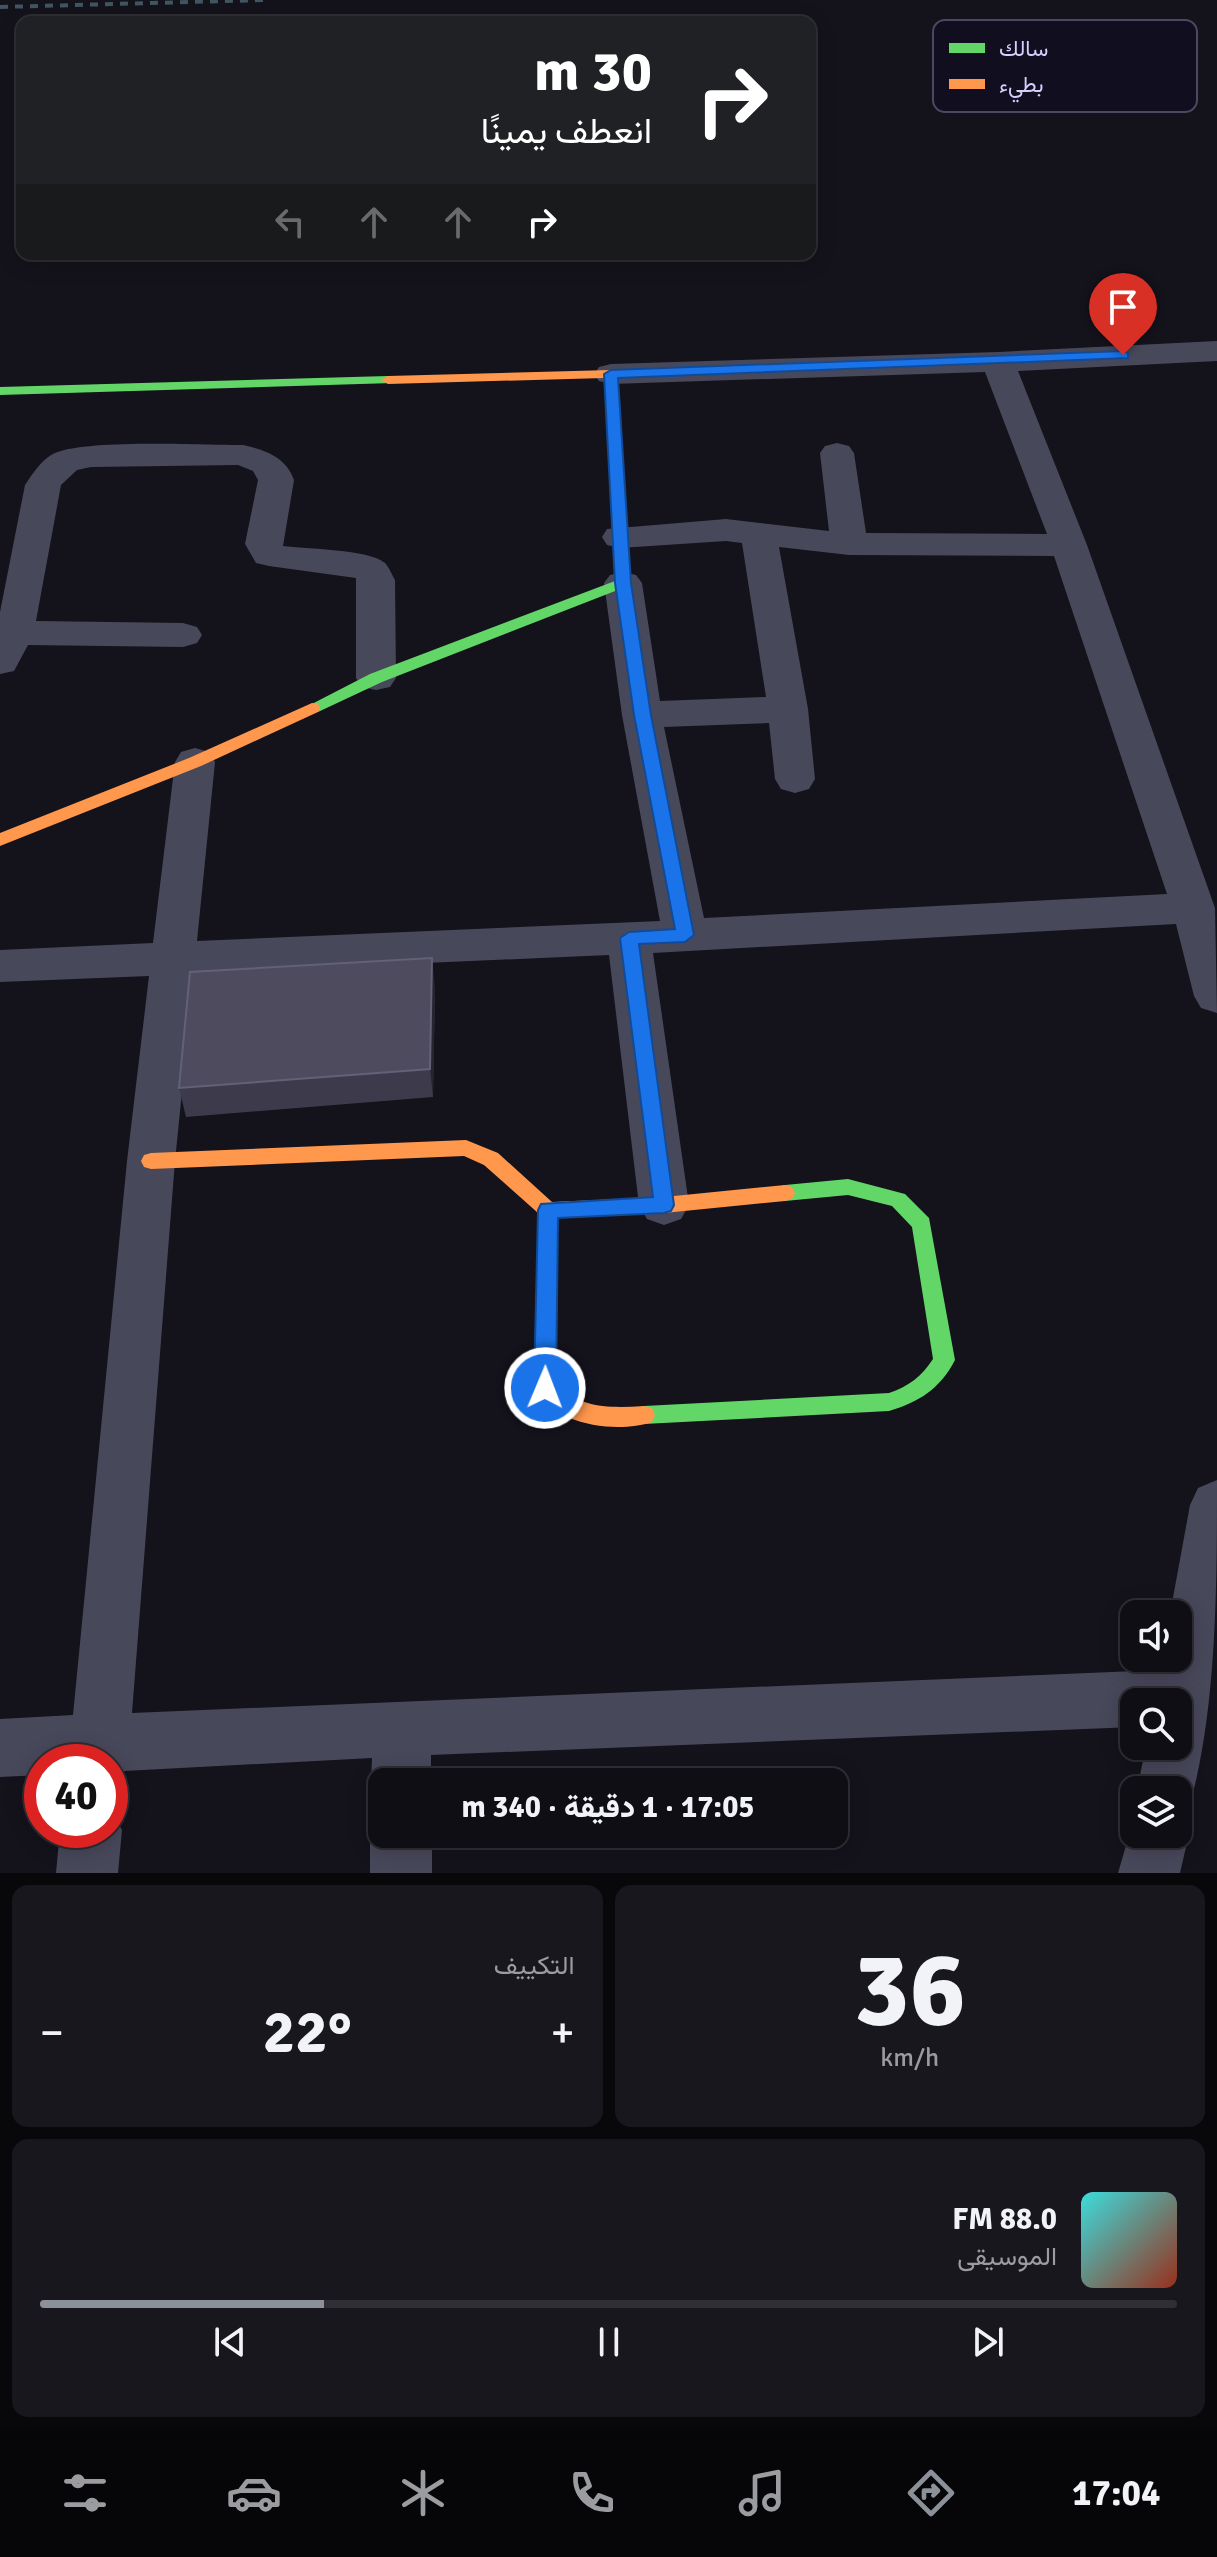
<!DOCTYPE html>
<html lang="ar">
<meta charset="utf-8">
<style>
:root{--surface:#0f0e14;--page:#18171d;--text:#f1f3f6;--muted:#9b9ca0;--line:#2f2e34;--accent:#8c9099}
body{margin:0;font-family:Signika,Vazirmatn,sans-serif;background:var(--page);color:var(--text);direction:rtl;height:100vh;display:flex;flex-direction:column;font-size:30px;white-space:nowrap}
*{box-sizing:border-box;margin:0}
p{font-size:26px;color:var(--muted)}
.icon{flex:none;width:44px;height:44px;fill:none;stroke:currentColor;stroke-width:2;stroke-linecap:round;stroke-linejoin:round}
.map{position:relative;height:1873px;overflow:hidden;direction:ltr}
.side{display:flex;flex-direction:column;gap:12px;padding:12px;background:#08080b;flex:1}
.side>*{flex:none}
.hud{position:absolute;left:16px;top:16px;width:800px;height:244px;border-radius:16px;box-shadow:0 4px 20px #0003,0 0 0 2px var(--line);direction:rtl;background:#202124;color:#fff;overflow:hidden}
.fabs{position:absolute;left:1120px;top:1600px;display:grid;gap:16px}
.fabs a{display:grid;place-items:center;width:72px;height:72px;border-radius:16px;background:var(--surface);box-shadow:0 4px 20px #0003,0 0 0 2px var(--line);font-size:40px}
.speed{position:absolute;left:24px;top:1744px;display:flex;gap:16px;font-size:40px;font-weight:700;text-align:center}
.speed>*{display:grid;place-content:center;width:104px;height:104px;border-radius:50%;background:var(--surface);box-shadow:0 4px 20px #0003,0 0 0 2px var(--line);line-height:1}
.speed .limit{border:12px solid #d22;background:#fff;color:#111}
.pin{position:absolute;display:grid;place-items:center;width:68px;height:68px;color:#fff;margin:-82px -34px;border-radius:50% 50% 50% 0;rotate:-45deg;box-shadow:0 0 8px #0007}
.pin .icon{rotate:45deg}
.me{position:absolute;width:88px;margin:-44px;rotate:1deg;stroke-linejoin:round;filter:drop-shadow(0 0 6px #0008)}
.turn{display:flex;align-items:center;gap:28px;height:168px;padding:0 32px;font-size:36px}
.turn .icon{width:104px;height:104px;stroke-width:2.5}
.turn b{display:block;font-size:56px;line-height:68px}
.lanes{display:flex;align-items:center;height:76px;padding:0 32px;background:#0003;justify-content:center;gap:40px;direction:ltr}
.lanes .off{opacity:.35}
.big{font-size:60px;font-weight:800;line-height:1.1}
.side .card{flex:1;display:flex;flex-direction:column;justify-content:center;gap:12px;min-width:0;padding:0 28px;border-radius:16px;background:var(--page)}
.side .dial{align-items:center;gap:0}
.dial b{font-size:104px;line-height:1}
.song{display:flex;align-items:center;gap:24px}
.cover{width:96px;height:96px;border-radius:12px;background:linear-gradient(135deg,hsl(180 70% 55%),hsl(10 70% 35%))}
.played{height:8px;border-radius:4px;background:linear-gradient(90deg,var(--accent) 25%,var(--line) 25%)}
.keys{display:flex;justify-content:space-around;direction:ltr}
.heat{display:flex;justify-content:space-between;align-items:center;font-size:44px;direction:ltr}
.side .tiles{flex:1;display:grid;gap:12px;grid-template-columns:1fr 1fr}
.card:last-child{grid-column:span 2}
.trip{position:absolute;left:368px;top:1768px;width:480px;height:80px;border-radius:16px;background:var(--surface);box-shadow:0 4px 20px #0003,0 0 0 2px var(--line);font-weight:800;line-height:80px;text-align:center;direction:rtl}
.tab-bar{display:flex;height:128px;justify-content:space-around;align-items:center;background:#060608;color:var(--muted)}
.tab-bar .icon{width:56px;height:56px}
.tab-bar .on{color:var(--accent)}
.tab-bar b{font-size:36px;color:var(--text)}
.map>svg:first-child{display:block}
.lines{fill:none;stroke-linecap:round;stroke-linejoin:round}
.street{fill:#48485b;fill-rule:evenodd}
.fast{fill:#63d668;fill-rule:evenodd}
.slow{fill:#ff974d;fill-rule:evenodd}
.rail{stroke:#425562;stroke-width:4;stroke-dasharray:8 7;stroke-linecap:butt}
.wall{fill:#3d3b4b}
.shaded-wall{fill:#262430}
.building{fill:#4e4b5e;stroke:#636077;stroke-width:2}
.route{fill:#1a73e8;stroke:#114b97;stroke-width:2}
.key{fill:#110e1f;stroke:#4c4861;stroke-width:2}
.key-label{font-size:22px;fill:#d4d0fb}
</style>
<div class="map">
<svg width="1217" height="1873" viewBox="0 0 1217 1873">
<rect width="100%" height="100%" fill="#14121b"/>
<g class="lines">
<g class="street">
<path d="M1217,341V361L1018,371L1087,545L1215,908L1217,1013L1201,1008L1194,996L1176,924L653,953L689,1205L681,1219L664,1225L647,1219L639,1205L609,955L194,973L175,1161L132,1713L1160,1670L1162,1658H1178V1614H1170L1190,1505L1198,1488L1217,1480C1217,1586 1217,1714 1188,1811L1180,1814L1189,1834L1180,1873H1118L1134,1818V1834H1178V1790H1137L1146,1746H1178V1702H1134V1727L431,1755V1782H382V1804L371,1782L372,1758L124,1771L119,1783L110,1786V1762H42V1775L0,1777V1719L73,1715L127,1161L149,976L0,982V950L153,943L175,762L181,752L195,748L209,752L215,762L197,941L660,921L622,715L604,583L610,575L623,572L636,575L642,583L660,701L766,697L742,543L726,541L620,548L607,545L602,537L607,529L726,519L829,531L820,453L825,446L837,443L849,446L854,453L866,533L1047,534L985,372L611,384L599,381L594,374L599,367L611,364L998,352ZM779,547L849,555L1054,556L1167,894L704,918L664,727L769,723L775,779L781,789L795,793L809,789L815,779L808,709Z"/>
<path d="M243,445C265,450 286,457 294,480L283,546C306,549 368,549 385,563C389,567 392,575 395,580L396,678L390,687L376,690L362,687L356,678V578L269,566L256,563L245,544L258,480L253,471L238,465L91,467L77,470L61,485L36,621L183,623L197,627L202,635L197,643L183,647L28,645L14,671L0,674V612L25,485C33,473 42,459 55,453C88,439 201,445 243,445Z"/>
<path d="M110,1807L122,1830L118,1873H56L60,1830H110Z"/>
<path d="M382,1811V1834H432V1873H370V1834Z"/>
</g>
<g class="fast">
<path d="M388,376L395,380L393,383L0,395V387Z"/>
<path d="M619,510L626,514L631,583L628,586L382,682L318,712H306L304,708L370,674L615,581L612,514Z"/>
<path d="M848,1179L905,1194L929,1218L955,1360C940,1389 919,1402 889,1411L644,1424L636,1422L633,1415L636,1408L644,1406L889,1393C908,1387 922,1376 933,1359L912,1227L892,1206L848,1195L785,1201L778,1199L775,1193L778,1187L785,1185Z"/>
</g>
<g class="slow">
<path d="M611,370L618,374L626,514L619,518L612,514L604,378L388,384L381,380L388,376Z"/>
<path d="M312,703L318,704L320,708L318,712L201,766L0,846V833L189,758Z"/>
<path d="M466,1140L498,1153L552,1202L664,1197L785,1185L792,1187L795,1193L792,1199L785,1201L664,1213L558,1218L556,1384C581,1409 611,1408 644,1406L652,1408L655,1415L652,1422C617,1434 552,1425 534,1388L538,1213L484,1165L464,1156L151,1169L144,1167L141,1161L144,1155L151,1153Z"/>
</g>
<path class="rail" d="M0,7L264,0"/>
</g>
<path class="wall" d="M435,987L433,1097L186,1117L179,1088Z"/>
<path class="shaded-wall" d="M432,958L435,987L433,1097L430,1069Z"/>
<path class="building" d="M432,958L430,1069L179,1088L190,972Z"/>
<path class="route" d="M1123,351L1128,353V358L618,378L631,583L651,715L694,935L685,942L639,944L674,1205L671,1211L664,1213L558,1218L556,1388L553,1395L545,1397L537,1395L534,1388L538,1210L541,1204L653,1197L620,938L629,932L675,929L634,715L615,583L604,374L611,370Z"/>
<rect x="933" y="20" width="264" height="92" rx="12" class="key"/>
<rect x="949" y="43" width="36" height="10" fill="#63d668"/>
<rect x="949" y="79" width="36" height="10" fill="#ff974d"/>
<g class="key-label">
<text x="999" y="56">سالك</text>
<text x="999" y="92">بطيء</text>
</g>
</svg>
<div class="fabs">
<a><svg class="icon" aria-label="sound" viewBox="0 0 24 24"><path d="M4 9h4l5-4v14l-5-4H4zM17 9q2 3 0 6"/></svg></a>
<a><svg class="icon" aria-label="search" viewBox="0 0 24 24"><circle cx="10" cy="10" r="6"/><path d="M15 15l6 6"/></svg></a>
<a><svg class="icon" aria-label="layers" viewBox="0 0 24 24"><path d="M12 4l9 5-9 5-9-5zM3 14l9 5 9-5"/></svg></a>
</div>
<div class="speed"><div class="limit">40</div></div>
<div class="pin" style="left:1123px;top:355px;background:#d93025"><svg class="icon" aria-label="arrive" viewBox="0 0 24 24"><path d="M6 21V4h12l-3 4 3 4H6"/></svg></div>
<svg class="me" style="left:545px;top:1388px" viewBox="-20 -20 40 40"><circle r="17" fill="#1a73e8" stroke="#fff" stroke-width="3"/><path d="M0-11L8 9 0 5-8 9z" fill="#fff"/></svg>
<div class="trip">17:05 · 1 دقيقة · 340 m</div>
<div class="hud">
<div class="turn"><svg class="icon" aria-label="right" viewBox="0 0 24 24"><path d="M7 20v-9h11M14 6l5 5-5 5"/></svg><div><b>30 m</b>انعطف يمينًا</div></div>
<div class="lanes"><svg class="icon off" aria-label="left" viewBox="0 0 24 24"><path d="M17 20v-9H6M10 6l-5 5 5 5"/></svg><svg class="icon off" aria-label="ahead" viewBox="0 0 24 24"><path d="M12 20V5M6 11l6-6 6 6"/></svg><svg class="icon off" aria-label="ahead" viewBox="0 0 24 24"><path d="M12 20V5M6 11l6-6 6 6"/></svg><svg class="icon" aria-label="right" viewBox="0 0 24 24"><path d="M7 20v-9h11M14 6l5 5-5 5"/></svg></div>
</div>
</div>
<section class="side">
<div class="tiles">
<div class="card dial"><b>36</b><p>km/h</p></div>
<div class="card"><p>التكييف</p>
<div class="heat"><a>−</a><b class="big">22°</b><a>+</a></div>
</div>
<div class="card">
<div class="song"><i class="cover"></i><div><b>88.0 FM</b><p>الموسيقى</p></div></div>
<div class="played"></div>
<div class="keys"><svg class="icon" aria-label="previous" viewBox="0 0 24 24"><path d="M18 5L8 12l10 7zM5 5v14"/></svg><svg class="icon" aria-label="pause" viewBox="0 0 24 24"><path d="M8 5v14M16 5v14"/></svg><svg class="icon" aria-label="next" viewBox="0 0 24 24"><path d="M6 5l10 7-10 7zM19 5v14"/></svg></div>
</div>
</div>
</section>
<nav class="tab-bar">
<b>17:04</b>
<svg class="icon on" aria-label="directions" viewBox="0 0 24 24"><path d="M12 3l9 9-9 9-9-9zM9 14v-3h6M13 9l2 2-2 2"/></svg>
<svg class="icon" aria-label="music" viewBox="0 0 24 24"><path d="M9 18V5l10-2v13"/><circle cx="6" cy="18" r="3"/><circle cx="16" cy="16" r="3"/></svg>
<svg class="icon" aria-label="phone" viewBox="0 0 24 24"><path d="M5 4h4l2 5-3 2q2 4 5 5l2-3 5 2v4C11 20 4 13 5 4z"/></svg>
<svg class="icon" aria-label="climate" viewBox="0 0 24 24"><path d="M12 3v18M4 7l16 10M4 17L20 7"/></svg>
<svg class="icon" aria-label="car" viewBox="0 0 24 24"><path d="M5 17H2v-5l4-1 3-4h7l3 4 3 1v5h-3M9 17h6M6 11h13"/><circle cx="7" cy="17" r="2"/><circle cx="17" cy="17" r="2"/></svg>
<svg class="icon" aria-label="filters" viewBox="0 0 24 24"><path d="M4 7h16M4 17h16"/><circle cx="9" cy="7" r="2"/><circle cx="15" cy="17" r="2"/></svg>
</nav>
